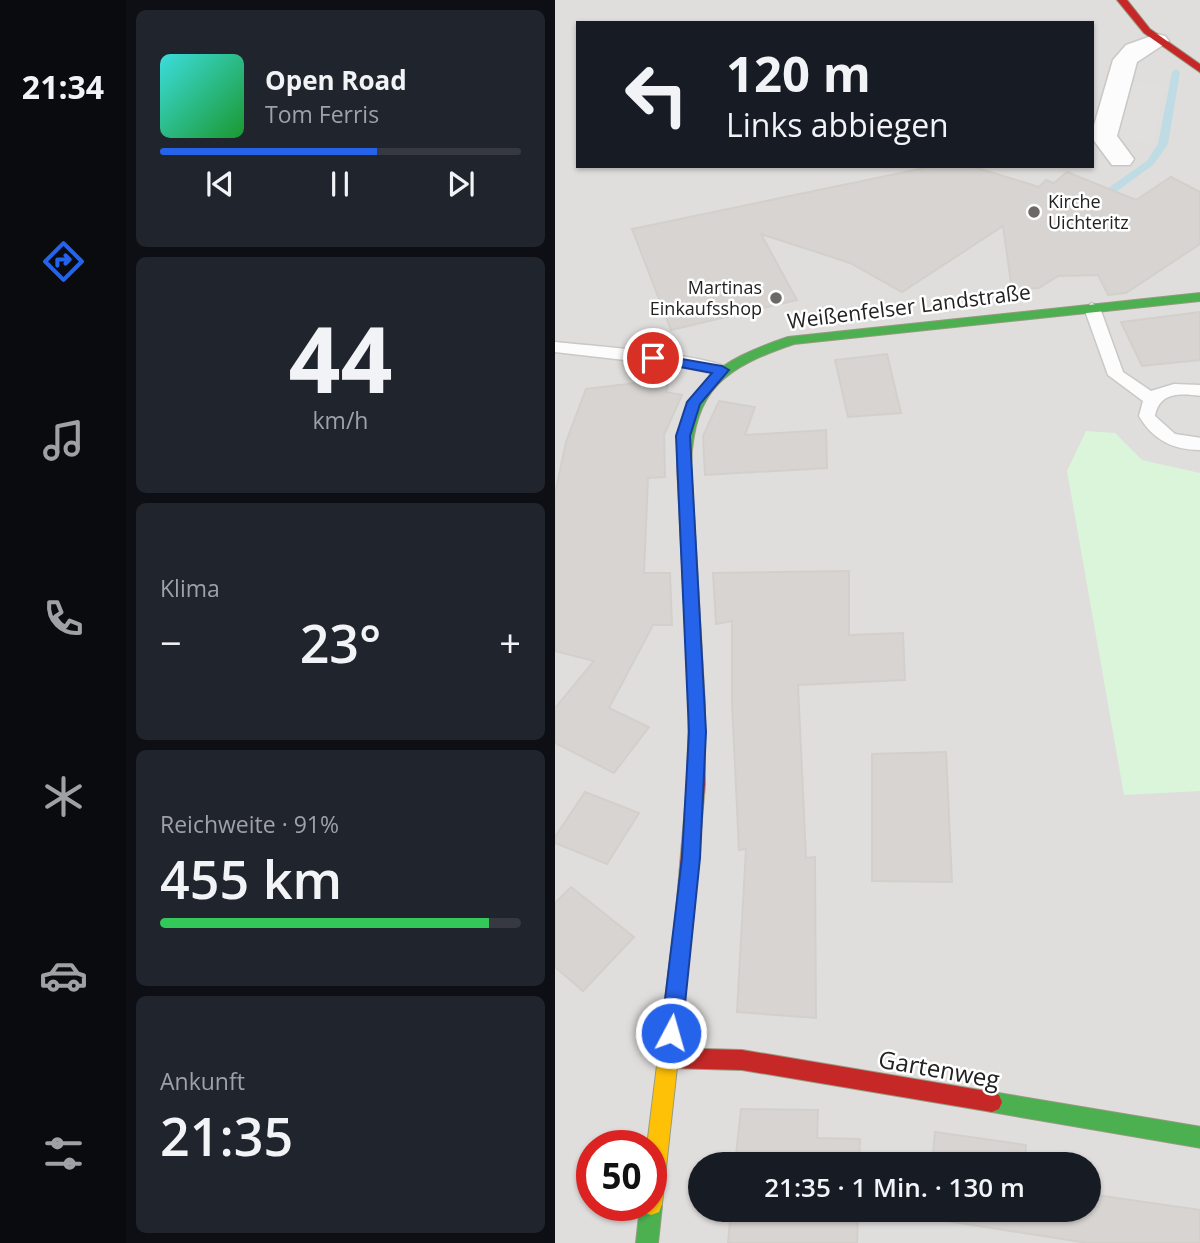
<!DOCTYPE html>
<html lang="de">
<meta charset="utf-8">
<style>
:root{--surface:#171b24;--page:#20242c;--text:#f1f3f6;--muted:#9ea1a6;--line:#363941;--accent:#2563eb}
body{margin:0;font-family:"Open Sans",sans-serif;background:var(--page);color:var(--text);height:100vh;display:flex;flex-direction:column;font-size:26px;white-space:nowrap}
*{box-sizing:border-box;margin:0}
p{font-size:23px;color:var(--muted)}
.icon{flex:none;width:38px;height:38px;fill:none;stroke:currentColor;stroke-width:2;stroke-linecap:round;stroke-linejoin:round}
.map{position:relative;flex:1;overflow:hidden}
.details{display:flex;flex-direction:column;gap:10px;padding:10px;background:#0d0f14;width:429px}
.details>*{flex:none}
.banner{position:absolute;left:21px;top:21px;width:518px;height:147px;border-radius:0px;box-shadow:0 2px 5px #0004;background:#171b24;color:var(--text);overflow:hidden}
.speed{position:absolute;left:21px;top:1130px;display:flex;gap:14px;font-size:35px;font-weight:700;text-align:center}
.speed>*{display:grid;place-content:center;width:91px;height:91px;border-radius:50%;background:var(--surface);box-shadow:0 2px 5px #0004;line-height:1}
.speed .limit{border:10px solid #d22;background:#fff;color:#111}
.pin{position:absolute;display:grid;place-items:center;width:60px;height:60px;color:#fff;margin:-30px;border:4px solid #fff;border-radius:50%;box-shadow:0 2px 7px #0007}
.me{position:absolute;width:77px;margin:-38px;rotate:6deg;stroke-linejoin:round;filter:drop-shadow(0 0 5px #0008)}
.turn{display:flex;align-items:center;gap:24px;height:147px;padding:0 35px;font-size:32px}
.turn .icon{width:91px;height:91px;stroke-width:2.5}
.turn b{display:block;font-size:49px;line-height:60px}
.big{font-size:52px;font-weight:600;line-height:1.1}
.details .tile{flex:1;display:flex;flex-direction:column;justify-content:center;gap:10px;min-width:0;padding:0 24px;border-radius:10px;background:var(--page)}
.details .dial{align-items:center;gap:0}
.dial b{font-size:91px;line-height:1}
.song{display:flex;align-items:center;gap:21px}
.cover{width:84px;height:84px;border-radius:10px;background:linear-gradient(135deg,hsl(180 70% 55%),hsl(130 70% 35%))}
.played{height:7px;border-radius:4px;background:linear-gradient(90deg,var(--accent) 60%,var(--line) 60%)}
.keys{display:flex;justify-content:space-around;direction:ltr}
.heat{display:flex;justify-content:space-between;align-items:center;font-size:38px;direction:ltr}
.charge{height:10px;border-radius:5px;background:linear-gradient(90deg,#34c759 91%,var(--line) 0)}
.trip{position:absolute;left:133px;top:1152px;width:413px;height:70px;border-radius:35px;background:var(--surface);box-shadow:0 2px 5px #0004;font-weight:600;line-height:70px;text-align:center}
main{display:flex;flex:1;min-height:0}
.tabs{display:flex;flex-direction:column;width:126px;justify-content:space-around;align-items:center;background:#090b0e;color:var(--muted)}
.tabs .icon{width:49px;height:49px}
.tabs .active{color:var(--accent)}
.tabs b{font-size:32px;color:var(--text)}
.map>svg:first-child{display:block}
.residential{fill:#dfdedc;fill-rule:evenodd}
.park{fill:#daf5da}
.parking{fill:#e0dfde}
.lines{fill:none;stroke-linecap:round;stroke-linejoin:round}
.stream{fill:#bfdbe3;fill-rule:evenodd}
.building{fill:#d7d4d2;stroke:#d3d0cc;stroke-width:2}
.lane-casing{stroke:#c9c8c7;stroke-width:3}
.street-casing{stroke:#c9c8c7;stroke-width:3}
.fast-casing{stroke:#999a82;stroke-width:2}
.slow-casing{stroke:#999a82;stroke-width:2}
.jam-casing{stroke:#999a82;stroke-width:2}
.lane{fill:#fdfcfc;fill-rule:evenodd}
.street{fill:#fdfcfc;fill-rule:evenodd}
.fast{fill:#4caf50;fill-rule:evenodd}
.slow{fill:#ffc107;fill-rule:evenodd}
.jam{fill:#c62828;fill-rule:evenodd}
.route{fill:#2563eb;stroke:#184099;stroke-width:2}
.poi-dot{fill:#6a6968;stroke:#fff;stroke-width:2.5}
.labels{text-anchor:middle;stroke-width:5;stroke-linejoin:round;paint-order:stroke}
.far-poi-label{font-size:18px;fill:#222;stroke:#fff;text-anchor:start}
.street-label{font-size:21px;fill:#222;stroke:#fff}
.near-street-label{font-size:24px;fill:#222;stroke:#fff}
</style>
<main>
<nav class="tabs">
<b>21:34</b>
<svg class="icon active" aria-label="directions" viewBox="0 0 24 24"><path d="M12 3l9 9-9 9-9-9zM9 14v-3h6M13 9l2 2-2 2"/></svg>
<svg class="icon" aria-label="music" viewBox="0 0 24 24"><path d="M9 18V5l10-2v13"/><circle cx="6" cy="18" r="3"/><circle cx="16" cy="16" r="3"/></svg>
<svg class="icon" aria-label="phone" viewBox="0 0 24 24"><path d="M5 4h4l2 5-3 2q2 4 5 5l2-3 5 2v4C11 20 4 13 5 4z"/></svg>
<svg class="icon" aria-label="climate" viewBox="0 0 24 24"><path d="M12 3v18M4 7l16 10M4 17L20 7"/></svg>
<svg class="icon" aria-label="car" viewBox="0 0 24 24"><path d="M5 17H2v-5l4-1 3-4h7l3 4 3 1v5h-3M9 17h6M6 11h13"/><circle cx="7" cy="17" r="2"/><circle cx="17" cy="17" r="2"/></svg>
<svg class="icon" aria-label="filters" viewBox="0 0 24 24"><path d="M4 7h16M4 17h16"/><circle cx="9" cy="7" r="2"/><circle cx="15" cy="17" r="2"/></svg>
</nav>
<section class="details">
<div class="tile">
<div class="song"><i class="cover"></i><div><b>Open Road</b><p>Tom Ferris</p></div></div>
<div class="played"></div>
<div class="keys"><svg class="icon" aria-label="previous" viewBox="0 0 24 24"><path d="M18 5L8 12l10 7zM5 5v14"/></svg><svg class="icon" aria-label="pause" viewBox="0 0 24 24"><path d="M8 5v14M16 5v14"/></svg><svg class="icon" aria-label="next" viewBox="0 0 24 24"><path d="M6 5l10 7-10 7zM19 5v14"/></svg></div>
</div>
<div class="tile dial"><b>44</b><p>km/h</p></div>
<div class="tile"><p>Klima</p>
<div class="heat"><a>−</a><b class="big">23°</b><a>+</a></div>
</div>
<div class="tile"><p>Reichweite · 91%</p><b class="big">455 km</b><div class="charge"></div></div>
<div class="tile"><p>Ankunft</p><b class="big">21:35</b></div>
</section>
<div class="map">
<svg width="646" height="1243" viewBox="0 0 646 1243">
<rect width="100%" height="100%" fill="#f0eeeb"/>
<path class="residential" d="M0,0H645V1243H0ZM23,23H537V166H23ZM37,1146H96V1206H37ZM145,1164H534V1209H145Z"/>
<path class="park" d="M531,431L560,433L587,460L645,473V791L569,795L512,471Z"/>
<path class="parking" d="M565,80L609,85L599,145L549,136Z"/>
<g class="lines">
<path class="stream" d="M621,69L625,72L613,144L598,165L547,202H539V198L592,161L603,144L617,72Z"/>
</g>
<g class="building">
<path d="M379,166H416L484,187L491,180L499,183L512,172L581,200L616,177L645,192V244L571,293L553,295L543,275L503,276L484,288L457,290L448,226L347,292L295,263L206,234L242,300L116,330L77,229Z"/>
<path d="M645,312V360L587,366L566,322Z"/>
<path d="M332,354L346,413L293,417L280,360Z"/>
<path d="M115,379L111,392L127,395L109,435L110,477L93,478L89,573H115L117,625H98L54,708L94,727L59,773L0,743V708L39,661L0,651V494L11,442L31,389Z"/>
<path d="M164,401L200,407L190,435L271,430L272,468L150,475L148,436Z"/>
<path d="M294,571V635L348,633L350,680L243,685L251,858L260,857L261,1018L182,1012L191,849L184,850L177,702V621L161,624L158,573Z"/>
<path d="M391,752L397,882L317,881V754Z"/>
<path d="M30,792L84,813L52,864L0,843V837Z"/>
<path d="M16,887L79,937L28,991L0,967V903Z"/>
<path d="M186,1109L263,1110L262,1138L305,1139L304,1164H180Z"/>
<path d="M380,1132L471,1145L470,1164H377Z"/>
<path d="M534,1194L645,1210V1243H533L372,1218L373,1209H534Z"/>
<path d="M176,1209H303L302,1243H173Z"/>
</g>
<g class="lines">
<defs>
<g id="lane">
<path d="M537,303L545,308L568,372L596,391L619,384L646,385V396C625,393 604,392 600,416L620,434L646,438V450C618,450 598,440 584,416L588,401L553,375L529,308Z"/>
<path d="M0,342C27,345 163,355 175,370L167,375L122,366L0,352Z"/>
</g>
<path id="street" d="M602,34L610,36L614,41L582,62L562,136L579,159L575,165H557L537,138V132L558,60L571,45Z"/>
<g id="fast">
<path d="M646,293V301L239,344C171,367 139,388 136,464L129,469L122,464C126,384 162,361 233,337Z"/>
<path d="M437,1092L646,1127V1148L437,1112L430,1109L427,1102L430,1095Z"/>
<path d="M96,1195L104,1198L107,1206L103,1243H81L85,1206H96Z"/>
</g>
<path id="slow" d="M130,903L137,906L139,912L107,1204L104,1212L96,1215L88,1212L86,1206H96V1146H92L121,912L123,906Z"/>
<g id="jam">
<path d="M562,0H572L595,29L646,65V73L589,33Z"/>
<path d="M129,459L136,464L150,706V784L139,912L137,918L130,921L123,918L121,912L132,784L134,706L122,464Z"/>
<path d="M114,1048L187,1050L437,1092L444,1095L447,1102L444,1109L437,1112L187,1070L114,1068L107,1065L104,1058L107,1051Z"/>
</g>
</defs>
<use href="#lane" class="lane-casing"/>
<use href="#street" class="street-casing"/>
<use href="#fast" class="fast-casing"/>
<use href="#slow" class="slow-casing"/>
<use href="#jam" class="jam-casing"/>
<use href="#lane" class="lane"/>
<use href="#street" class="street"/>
<use href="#fast" class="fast"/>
<use href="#slow" class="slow"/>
<use href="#jam" class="jam"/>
</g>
<path class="route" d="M98,354L167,366L174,370L145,404L135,436L151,732L145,858L127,1033L124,1040L116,1043L109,1040L106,1033L127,858L134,732L121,436L132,402L157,373L93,361V355Z"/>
<g class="poi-dot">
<circle cx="479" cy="212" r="7"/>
<circle cx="221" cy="298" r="7"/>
</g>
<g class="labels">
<g class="far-poi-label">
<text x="493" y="208">Kirche<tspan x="493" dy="21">Uichteritz</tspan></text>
<text x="207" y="294" text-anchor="end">Martinas<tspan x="207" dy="21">Einkaufsshop</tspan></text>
</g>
<g class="street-label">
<text transform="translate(354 307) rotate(-7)" y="7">Weißenfelser Landstraße</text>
</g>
<g class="near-street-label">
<text transform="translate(384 1070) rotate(10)" y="8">Gartenweg</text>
</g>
</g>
</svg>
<div class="speed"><div class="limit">50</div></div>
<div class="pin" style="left:98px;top:358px;background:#d93025"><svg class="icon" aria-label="arrive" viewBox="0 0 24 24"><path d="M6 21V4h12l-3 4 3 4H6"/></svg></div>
<svg class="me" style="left:116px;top:1033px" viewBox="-20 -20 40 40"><circle r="17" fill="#2563eb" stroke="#fff" stroke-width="3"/><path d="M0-11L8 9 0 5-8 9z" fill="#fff"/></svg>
<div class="trip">21:35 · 1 Min. · 130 m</div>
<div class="banner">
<div class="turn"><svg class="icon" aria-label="left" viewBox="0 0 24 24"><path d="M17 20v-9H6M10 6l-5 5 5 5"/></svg><div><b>120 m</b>Links abbiegen</div></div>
</div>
</div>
</main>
